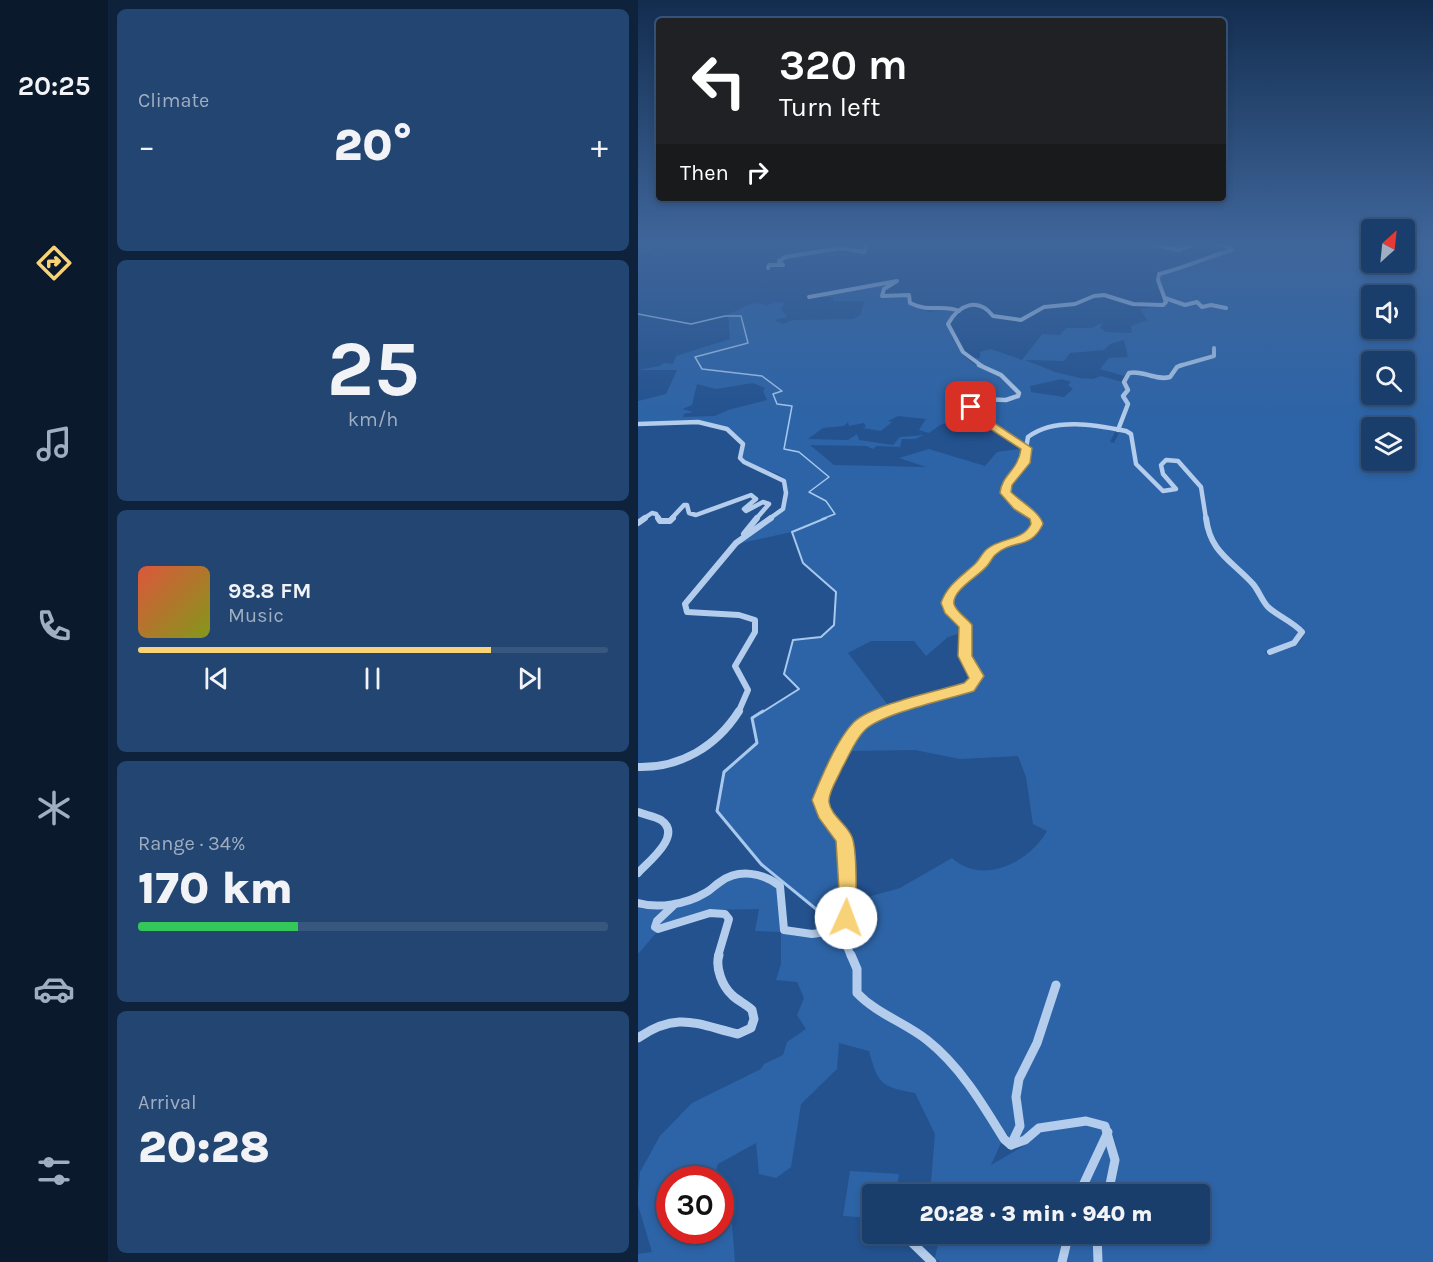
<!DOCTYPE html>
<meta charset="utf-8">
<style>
:root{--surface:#1a3e6b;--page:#234571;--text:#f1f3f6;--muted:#9faec1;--line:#38577e;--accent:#f7d277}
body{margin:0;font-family:Karla,sans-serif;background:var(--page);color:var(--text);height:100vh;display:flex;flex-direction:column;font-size:22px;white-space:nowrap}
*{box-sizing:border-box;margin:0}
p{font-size:20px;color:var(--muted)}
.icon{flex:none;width:33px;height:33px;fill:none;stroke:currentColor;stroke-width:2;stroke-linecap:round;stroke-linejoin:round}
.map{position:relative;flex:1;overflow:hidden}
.drawer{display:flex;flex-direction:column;gap:9px;padding:9px;background:#0e223b;width:530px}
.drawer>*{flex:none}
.guide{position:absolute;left:18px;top:18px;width:570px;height:183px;border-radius:6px;box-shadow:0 3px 9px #0003,0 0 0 2px var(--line);background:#202124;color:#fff;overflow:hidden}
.needle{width:39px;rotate:27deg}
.buttons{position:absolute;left:723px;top:219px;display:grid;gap:12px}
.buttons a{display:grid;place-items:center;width:54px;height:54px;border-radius:6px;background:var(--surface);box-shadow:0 3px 9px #0003,0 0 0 2px var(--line);font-size:30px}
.speed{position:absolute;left:18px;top:1166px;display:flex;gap:12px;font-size:30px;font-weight:700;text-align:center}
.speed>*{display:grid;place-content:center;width:78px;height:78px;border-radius:50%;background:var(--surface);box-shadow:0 3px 9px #0003,0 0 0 2px var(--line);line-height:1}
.speed .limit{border:9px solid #d22;background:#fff;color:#111}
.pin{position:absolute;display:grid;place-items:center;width:51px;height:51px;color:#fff;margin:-26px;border-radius:12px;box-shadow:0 3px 9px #0006}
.me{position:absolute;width:66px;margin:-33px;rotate:2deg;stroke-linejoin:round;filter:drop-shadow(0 0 4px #0008)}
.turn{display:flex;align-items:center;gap:21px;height:126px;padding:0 24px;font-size:27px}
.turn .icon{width:78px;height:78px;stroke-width:2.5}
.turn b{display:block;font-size:42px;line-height:51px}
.then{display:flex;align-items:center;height:57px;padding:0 24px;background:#0003;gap:12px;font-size:22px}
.big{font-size:45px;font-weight:800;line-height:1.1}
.drawer .widget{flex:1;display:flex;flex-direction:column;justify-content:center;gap:9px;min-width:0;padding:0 21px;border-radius:9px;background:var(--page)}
.drawer .dial{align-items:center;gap:0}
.dial b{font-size:78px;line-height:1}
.song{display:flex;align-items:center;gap:18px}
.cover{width:72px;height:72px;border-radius:9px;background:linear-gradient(135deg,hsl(10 70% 55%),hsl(70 70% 35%))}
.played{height:6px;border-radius:3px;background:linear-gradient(90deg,var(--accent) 75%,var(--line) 75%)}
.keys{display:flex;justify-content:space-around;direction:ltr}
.heat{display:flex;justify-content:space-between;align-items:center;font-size:33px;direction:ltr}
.charge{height:9px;border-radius:4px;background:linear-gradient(90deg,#34c759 34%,var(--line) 0)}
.trip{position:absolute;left:224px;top:1184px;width:348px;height:60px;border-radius:6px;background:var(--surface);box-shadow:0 3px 9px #0003,0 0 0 2px var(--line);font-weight:800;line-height:60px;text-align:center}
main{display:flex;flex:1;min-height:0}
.tab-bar{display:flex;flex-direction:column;width:108px;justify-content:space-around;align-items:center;background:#0a192b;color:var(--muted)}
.tab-bar .icon{width:42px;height:42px}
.tab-bar .selected{color:var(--accent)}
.tab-bar b{font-size:27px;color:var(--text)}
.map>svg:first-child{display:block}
.green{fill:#2d64a7;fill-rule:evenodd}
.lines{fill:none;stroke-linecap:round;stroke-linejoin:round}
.stream-far2{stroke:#a8c8ed;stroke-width:1.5}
.stream-far1{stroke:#a8c8ed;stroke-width:2}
.stream{stroke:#a8c8ed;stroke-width:3}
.river{fill:#193e6f;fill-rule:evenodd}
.minor-far4{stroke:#b4cdec;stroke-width:4}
.minor-far3{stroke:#b4cdec;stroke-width:4.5}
.minor-far2{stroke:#b4cdec;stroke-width:6}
.minor-far1{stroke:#b4cdec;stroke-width:8}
.minor{stroke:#b4cdec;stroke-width:9}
.route{fill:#f7d277;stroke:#a1884d;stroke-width:1.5}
</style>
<main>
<nav class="tab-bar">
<b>20:25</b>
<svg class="icon selected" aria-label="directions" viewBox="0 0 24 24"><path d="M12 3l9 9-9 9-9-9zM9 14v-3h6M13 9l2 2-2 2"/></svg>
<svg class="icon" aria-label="music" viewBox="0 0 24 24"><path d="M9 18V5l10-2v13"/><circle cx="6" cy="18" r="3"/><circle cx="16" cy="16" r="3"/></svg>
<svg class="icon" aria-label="phone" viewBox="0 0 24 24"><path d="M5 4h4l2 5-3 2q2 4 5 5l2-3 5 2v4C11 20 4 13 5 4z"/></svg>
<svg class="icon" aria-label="climate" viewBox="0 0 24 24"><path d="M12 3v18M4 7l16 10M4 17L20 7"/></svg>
<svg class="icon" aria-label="car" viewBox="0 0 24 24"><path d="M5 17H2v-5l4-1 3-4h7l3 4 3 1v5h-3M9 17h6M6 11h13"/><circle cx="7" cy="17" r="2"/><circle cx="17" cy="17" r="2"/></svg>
<svg class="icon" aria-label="filters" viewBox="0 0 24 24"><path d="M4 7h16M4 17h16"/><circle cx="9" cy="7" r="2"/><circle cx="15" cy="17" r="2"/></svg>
</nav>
<section class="drawer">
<div class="widget"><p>Climate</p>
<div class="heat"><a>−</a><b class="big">20°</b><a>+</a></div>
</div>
<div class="widget dial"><b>25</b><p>km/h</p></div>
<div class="widget">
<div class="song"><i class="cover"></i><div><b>98.8 FM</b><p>Music</p></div></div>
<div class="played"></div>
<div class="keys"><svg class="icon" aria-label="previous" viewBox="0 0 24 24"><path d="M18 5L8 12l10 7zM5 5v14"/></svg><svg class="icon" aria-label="pause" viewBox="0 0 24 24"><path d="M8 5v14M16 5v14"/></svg><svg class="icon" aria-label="next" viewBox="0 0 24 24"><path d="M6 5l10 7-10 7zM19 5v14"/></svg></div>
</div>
<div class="widget"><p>Range · 34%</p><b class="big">170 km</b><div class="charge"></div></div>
<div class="widget"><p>Arrival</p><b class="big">20:28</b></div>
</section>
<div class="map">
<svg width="796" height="1262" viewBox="0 0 796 1262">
<rect width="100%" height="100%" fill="#23528f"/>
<g class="green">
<path d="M582,244H733L734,262H766L767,244H795V1262H464L463,1233H561V1194H474C479,1167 484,1149 469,1123L448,1117L400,1125L381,1139L386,1126L382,1097L385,1081L402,1044L419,993L412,991L396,1041L378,1078L374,1097L378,1125L372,1139L332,1078L290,1036L249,1014L222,991V968L205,930L211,918L212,902L262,888L314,858C344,886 392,862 409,831L395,824L388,777L380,756L322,759L277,750L209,751L224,726L236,718L333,689L341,676L330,656V625L314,609L312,602L315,593L345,566L355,552L396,535L402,524L400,517L381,506L369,493C373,471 394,470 389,442C401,416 455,428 478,430L472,442L476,443L482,431L491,435L496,465L524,492H536L540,489L527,474L525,465L529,461H539L561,488L568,534L574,545L614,586L628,607L655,624L662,632L656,642L627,652L630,655C643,650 665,648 666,632L659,623L632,606L619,585L578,544L572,535L565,487L542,460L527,459L521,464L523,474L536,488L526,490L500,464L495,434L483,429L492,404L487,396L492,390L488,382L492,373C508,372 517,382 534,378L540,368L549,364L578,357V347H575V356C556,363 542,358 531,376C515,381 501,363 486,376L462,369L471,358L490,357L486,340L472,344L466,350L432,353L426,361L387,360L417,372L442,378L455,379L463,376L484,382L488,389L483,396L488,404L479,429L412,425L388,436L386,445L335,411L337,403L347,397C340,398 333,402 333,411L337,415L302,425L291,433L281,430L288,419L260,416L250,421L254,422L243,431L224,428L228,427L226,423L211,426L210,422L206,426L185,428L170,439L210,440L219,434L221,440L255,445L262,437L286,435L277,439H264L262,447L239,446L235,449L228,446L172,445L196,465L288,467L261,458L291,449L347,466L359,452L386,448C384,473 368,472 365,493L379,507L396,518L397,524L393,533L388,537L368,542L351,551L342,564L311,591L307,603C311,614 324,620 327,632L310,637L288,656L276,641H233L210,653L253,709C242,712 229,715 220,724C210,735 179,787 180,801C181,819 200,825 203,840C205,847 203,856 204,864C205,884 211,909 200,927L123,864L79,811L86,772L119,743L114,718L160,689L146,674L155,640L183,637L196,625L197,592L165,563L154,532L99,544L147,509L150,493L148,480L140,474L107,462L104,457L107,444L96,437L90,428L60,421L0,423V401L28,394L39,370H0L22,366L26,363L35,364L38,356L92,339L90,314C104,310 115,298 128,306L138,301L139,303L145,301L146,305L143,308L149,317L136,320L145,324L155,320L215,319L222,315L227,301H195V297H180L258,282L245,288L242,297L271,296L270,303L291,312L312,307L318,309L308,324C313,335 319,348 327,357C343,372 373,370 379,396L363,401L382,397L383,393C370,374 353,368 332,358H342V352L353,349L384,360L404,334L422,335L428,328H454L465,322L462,328L468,332L494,333L493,326L509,320L502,309L526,305L530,302L522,280L523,274L547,268L568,257L596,250L594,247ZM734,296H766V328H734ZM734,362H766V394H734ZM424,379L433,382L430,385L435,389L426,397L393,392L392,386ZM115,383L127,388L125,391L129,400L90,410L77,416L45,417L46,414L55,412L44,409L54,405L59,384L78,389ZM734,428H766V460H734Z"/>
<path d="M113,876L128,879L139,887L143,932C164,939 178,939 199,933L215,970V994C234,1017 260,1024 284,1041C319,1067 341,1106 363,1143L353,1165L389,1144L403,1132L448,1125L464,1130L466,1132L437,1194H292L297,1134L277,1093C243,1087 240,1084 231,1051L201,1043L199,1069L163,1104L153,1167L138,1178L121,1174L118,1143L80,1164L75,1179H32V1230H82L83,1206L94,1224L97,1262H0V1254L14,1252L0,1205V1193L2,1172L22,1136L54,1103L123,1069L126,1064L145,1055L149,1042L168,1029L159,1015L166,998L159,982L138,980L143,964V932L117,931L121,909L72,910L20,925C45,900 78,881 113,876Z"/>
<path d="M0,907L5,909L30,907L16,920L14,929L19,932L0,954Z"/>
<path d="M469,1144L473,1160L465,1194H446Z"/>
<path d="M212,1171L261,1174L258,1194H234V1218L205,1216Z"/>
<path d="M302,1233H427L420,1262H302L297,1258Z"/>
<path d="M436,1233H455L456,1262H428Z"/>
</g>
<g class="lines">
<path class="stream-far2" d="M0,314L53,324L87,316H103L110,343L57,357L64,369L124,376L144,391L135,394L139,404L154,406L146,449L161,452L191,477L171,492L188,501L197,514L184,519"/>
<path class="stream-far1" d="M123,713L161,689L146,674L155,640L183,637L196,625L198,592L165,563L154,532L188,518"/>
<path class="stream" d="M125,711L114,718L119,743L86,772L79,811L123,864L200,927"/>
<path class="river" d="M22,244H28L19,253L0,260V256L15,251Z"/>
<g class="minor-far4">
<path d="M513,244L541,250L556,244"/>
<path d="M130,268L131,265H145L141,261L147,257L203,248L226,252L229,244"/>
<path d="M171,297L259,281L246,289L244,296L271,295L272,303C292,313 305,304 321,311"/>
<path d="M527,298L547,305L559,302L564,307L573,305L588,308"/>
<path d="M344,366L325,352L310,324C321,304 340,297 355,316L383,320L406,307L437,304L456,296L466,295L495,304L525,305L528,302L520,280L521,274C546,268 569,257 594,250L592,247L579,244"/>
<path d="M541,366L576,356V348"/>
</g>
<g class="minor-far3">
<path d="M341,365L363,375L381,393L380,396L368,400L340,399L334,405L333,411L388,448L387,463L369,484L367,493L399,519"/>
<path d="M0,424L60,422L89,429L105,444L102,458L106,462L146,481L148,493L145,509L131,519"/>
<path d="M480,430L490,404L485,396L490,390L486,382L491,373C506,370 517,381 532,377L539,367L544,365"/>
<path d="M388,448L390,437C416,417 458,425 488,431L493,434L498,464L525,491L538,489L525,474L523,465L528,460L540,461L563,487L568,519"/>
<path d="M5,519L14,513L18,514L21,519"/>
<path d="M33,519L46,505H49L51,513L58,515L113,495L118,499L106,509L108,511L125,502L131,504L118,519"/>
</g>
<g class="minor-far2">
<path d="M20,518L22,521H32L35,518"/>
<path d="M568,518C572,552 593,560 615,584C621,591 624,601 630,607C641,617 654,621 664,632L656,643L632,652"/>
<path d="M0,523L7,518"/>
<path d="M106,534L119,518"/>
<path d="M100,713L110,690L97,666L117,632V620L101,615L49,612L47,604L98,543L133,518"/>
<path d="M248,713L331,687L339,676L327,656V625L312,610L309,603C316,585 332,579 344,565C349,559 351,554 357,550C373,540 391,542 400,524L398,518"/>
</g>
<g class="minor-far1">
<path d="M0,767C42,768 78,747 101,711"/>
<path d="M0,812C7,815 16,816 23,820C45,835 11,861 0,873"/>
<path d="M0,903C20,909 49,904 67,893C73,890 77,885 82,882C101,868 125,873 142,886L146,930L174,934L202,930L208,918L206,839L186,814L182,800L213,736L234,717L253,711"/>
<path d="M37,904L19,921L17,927L20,929L72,913L87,914L91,919L80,956"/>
<path d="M202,930L213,956"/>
</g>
<g class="minor">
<path d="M213,955L219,969V993C239,1014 266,1022 289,1040C322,1066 344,1103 366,1139L373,1145L387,1140L401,1128L448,1121L467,1126L477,1160L470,1194"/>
<path d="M0,1038C39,1011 58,1024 100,1034L113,1028L116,1019L114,1010C108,1004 100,1001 94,995C84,986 77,967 81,955"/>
<path d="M373,1145L382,1126L378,1097L381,1079L399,1043L418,985"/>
<path d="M441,1194L470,1132"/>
<path d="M264,1233L294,1262"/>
<path d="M459,1233L460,1262"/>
<path d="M424,1262L431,1233"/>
</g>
</g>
<linearGradient id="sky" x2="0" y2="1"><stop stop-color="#132d4f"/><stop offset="0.58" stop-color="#3f669b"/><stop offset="1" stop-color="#3f669b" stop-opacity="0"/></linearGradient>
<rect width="796" height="420" fill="url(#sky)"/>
<path class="route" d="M333,404L337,405L341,413L394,448L392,463L374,485L373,492C383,502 402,512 405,524C392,551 375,538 357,555C354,558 352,563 349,566C341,576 314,590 316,604C318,612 330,619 334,625V656L346,676L336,691C311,699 246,713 228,729C217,739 211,756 204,768C200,778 190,792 191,802C193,816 209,824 214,837C219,850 220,910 214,924L208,926L201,924L199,918L201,890L198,841L181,818L174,800C183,778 199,739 216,722C235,704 300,691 326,683L331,678L320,656L321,627L307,613L303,603C309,585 324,576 337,564C342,559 344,553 349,549C364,537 385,541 393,524L392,519L376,509L362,493C364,474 380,471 383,449L334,417L328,407Z"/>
</svg>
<div class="buttons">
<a><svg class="needle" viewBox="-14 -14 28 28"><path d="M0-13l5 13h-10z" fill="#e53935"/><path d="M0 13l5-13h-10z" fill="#9faec1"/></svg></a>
<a><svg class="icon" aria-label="sound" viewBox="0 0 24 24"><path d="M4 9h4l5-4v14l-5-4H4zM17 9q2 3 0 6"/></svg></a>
<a><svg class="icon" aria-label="search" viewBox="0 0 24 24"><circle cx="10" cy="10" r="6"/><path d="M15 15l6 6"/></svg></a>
<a><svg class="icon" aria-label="layers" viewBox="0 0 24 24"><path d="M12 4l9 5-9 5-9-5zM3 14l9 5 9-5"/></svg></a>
</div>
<div class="speed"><div class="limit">30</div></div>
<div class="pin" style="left:333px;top:407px;background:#d93025"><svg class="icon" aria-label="arrive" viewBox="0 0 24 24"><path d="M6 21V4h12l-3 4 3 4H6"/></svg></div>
<svg class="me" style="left:208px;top:918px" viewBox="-20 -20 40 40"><circle r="19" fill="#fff"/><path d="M0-13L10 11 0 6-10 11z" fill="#f7d277"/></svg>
<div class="trip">20:28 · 3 min · 940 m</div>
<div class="guide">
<div class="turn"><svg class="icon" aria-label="left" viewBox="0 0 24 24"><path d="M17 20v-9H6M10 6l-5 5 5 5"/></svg><div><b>320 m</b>Turn left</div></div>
<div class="then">Then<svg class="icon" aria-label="right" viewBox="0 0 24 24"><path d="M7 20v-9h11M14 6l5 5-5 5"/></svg></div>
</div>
</div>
</main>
